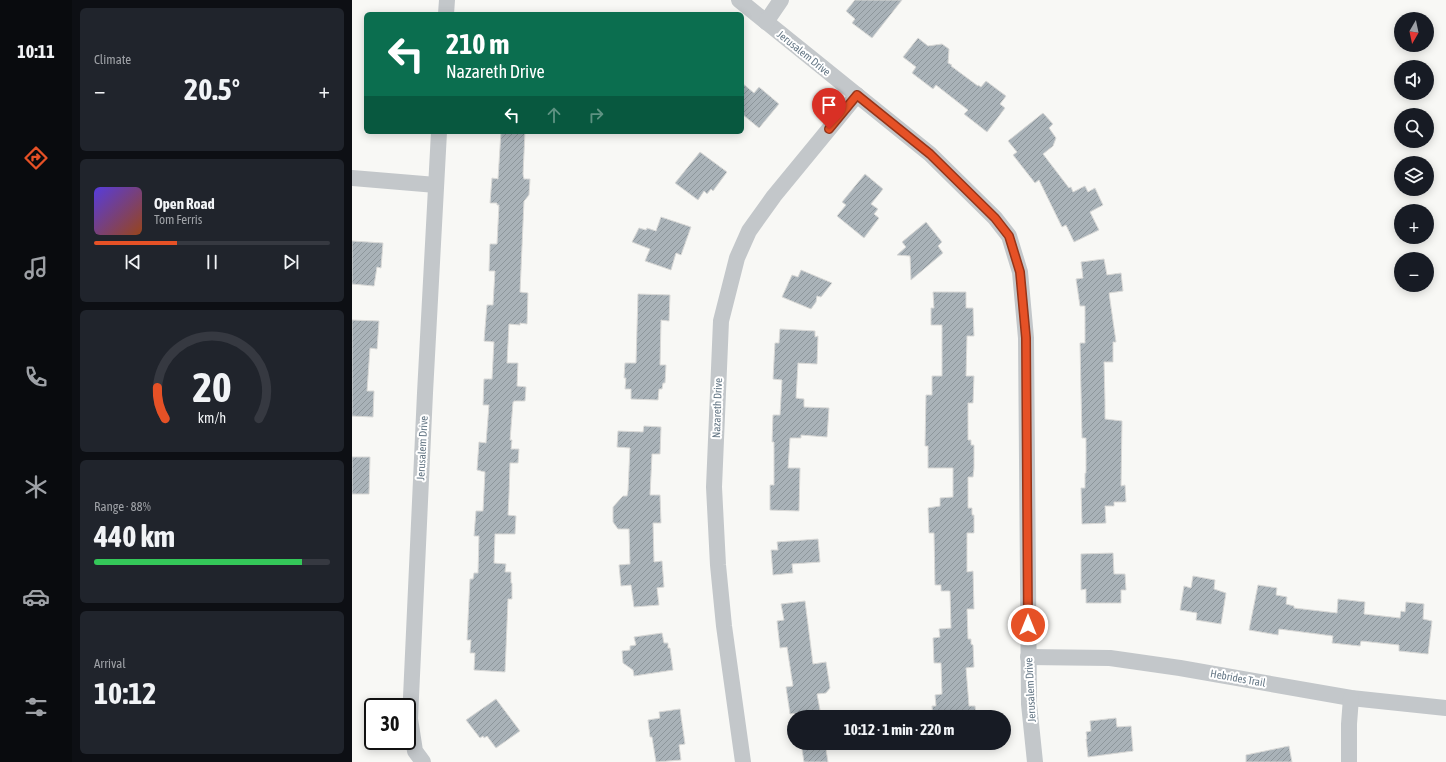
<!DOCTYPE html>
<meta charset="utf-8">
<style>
:root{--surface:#171b24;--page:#20242c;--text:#f1f3f6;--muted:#9ea1a6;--line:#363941;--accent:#e65126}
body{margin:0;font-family:"Asap Condensed",sans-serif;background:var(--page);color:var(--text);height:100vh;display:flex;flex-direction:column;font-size:15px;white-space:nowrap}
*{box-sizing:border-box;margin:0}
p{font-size:13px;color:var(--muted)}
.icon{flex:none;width:22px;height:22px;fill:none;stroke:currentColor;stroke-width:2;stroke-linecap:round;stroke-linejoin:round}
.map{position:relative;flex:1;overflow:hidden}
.sheet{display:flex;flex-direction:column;gap:8px;padding:8px;background:#0d0f14;width:280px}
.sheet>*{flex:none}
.hud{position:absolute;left:12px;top:12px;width:380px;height:122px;border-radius:6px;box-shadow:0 2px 10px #0003;background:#0b6e4f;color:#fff;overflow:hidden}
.needle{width:26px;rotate:189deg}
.tools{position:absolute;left:1042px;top:12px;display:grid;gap:8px}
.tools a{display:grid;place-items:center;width:40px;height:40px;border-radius:50%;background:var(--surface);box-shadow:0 2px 10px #0003;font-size:20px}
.speed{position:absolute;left:12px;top:698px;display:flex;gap:8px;font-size:20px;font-weight:700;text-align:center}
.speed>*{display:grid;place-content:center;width:52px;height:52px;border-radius:50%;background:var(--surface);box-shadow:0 2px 10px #0003;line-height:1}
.speed .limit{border:2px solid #111;border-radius:6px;background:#fff;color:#111}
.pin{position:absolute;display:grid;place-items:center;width:34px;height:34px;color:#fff;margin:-41px -17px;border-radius:50% 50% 50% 0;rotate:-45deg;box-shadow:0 0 4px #0007}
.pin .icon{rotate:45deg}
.me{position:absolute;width:44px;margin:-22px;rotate:0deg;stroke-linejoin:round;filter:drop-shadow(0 0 3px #0008)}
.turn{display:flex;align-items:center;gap:14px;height:84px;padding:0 16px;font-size:18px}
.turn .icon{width:52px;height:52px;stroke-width:2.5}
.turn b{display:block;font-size:28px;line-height:34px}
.lanes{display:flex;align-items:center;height:38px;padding:0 16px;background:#0003;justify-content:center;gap:20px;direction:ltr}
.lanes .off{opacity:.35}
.big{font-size:30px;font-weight:700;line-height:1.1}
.sheet .tile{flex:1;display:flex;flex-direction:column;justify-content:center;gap:6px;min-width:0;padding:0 14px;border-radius:6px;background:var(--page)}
.sheet .dial{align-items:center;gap:0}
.dial svg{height:104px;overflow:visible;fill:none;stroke:var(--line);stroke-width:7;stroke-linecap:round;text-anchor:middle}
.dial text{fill:var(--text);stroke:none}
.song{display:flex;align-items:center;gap:12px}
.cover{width:48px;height:48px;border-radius:6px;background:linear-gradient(135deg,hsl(250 70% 55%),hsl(20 70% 35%))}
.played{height:4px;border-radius:2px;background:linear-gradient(90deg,var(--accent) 35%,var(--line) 35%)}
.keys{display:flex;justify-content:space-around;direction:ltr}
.heat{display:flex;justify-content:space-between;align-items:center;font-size:22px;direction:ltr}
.charge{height:6px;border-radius:3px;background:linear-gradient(90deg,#34c759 88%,var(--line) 0)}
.trip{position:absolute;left:435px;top:710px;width:224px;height:40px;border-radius:20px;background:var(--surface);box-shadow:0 2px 10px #0003;font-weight:700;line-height:40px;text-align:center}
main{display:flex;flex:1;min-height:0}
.tabs{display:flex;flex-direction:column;width:72px;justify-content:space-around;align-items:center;background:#090b0e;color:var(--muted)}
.tabs .icon{width:28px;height:28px}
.tabs .on{color:var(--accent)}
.tabs b{font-size:18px;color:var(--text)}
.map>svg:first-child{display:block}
.building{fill:url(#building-hatch);stroke:#d9d9d7}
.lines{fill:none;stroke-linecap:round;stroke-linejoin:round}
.street{stroke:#c3c7ca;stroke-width:16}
.route-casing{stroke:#963519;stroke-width:10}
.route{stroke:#e65126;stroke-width:7}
.labels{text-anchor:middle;stroke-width:4;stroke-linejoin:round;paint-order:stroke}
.street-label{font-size:11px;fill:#667886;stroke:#fff}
</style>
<main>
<nav class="tabs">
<b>10:11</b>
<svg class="icon on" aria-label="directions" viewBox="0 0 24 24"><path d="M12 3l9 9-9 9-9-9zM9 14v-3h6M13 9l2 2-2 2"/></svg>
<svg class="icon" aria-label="music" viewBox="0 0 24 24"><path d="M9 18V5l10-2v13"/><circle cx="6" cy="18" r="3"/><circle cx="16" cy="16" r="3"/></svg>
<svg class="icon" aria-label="phone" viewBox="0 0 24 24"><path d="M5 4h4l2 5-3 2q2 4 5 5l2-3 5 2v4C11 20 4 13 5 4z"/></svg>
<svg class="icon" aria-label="climate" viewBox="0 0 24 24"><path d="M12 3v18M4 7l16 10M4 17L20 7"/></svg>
<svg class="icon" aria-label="car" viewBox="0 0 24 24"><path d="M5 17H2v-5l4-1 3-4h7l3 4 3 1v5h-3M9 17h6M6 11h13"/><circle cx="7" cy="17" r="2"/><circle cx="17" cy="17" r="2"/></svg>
<svg class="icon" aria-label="filters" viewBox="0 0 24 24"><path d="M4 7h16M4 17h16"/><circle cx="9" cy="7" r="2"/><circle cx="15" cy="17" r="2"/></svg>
</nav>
<section class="sheet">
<div class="tile"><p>Climate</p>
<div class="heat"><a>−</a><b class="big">20.5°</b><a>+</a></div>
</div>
<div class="tile">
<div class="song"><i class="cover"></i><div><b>Open Road</b><p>Tom Ferris</p></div></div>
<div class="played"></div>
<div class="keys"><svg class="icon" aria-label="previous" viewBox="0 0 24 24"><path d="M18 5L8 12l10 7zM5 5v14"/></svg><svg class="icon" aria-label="pause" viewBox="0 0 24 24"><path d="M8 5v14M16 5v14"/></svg><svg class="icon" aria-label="next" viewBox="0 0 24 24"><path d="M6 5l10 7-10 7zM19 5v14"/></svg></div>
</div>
<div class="tile dial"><svg viewBox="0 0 100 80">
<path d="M14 69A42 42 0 1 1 86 69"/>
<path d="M14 69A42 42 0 0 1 8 45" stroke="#e65126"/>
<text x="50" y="56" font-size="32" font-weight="700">20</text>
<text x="50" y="72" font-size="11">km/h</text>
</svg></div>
<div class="tile"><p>Range · 88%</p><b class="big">440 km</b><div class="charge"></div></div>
<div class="tile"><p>Arrival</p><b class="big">10:12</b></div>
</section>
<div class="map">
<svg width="1094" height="762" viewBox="0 0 1094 762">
<defs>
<pattern id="building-hatch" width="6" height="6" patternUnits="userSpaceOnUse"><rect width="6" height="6" fill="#a9b2b8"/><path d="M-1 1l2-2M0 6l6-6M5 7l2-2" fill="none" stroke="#8d969b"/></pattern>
</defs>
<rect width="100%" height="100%" fill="#f8f8f5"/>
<g class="building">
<path d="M503,0H550L520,38L500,23L503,19L494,11Z"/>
<path d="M566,38L576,46L590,44L597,49L596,63L600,65L599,66L626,86V85L629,87L634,81L654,96L648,104L653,108L635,132L612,114L616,110L584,85L581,89L560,73L564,67L551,57Z"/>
<path d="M390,83L402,93L407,87L427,104L407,128L390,114Z"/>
<path d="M691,113L701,124L697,128L704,138L701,146L691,154L717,188L719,187L721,192L733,186L736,192L743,188L751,205L738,212L747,230L722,242L714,225L710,227L687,180L683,183L661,155L665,152L656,141Z"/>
<path d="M149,132H173L171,174L172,179H178L177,195L172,201L168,292L176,293L175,324L168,323V325L157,324L155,363H166L165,386L174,387L173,401H162V402H161L158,440H160L159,449H167L166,463H158L157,495L156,515L164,516L163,534H143L142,563L154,564L153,572H159V583H160V599H156L153,672L122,670L123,653H118L119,640H115L118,579H121L122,573H126L127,536H122L124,511H131L133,472L125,470L127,442L134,443L137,405H131L132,379H140L142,342L132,341L135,305H141L143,271H137L138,244H145L147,205H145V203H138L140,178L146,179Z"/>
<path d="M348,152L375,172L361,191L359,189L355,194L352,191L346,200L323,183Z"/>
<path d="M513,174L531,189L519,204L526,209L522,214L527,218L512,238L485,216L494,205L490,202Z"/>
<path d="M309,217L339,227L329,255L324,253L319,270L293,261L298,249L280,242L287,228L294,230L295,228L304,231Z"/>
<path d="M574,222L590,242L586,246L591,253L559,280L558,256L545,255L554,247L550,242Z"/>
<path d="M0,241L31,243L29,268L25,267L22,286L0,284Z"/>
<path d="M752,259L755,275L769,273L771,291L757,293L764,342H761V362H752L753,402V419L770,421L769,486L773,485L774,502H762V506H753L754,523L730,524L729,488H733V473H734V438H730L728,343H733V306H728L724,279L731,278L729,262Z"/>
<path d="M449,270L480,283L469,297L465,296L464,302L459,309L430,297L440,275L446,277Z"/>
<path d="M581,292H614V308H621L622,336H615L614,376H622L621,403H616V440H619V445H622V468L621,477H616V508H620V515H622V533H615V572L621,571L622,609H615L616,639H619V644L621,645L622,667L614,668L617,706H623L624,717H581L580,706H584L583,695L590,694L589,663H582L581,638L588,637L587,629L599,628L598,591H589V585H583L582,533H577L576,508L588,506V498L601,497V468H576V446H573L574,395H580V376H590V325H579V308H582Z"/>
<path d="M286,294L318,295L317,321L309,320L308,365H314L313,383H311L310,389H307L306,400L279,399V389H273L274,378H272L273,363H284Z"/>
<path d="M0,320L27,321L25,349L18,348L15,391H22L21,417L0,416Z"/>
<path d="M428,329L463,331V337L466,336L465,364L446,363L444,398L452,399V407L477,408L475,437L449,435V438H438L436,468H448L447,511L418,510V485H422V442H420L421,415H428L430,380L421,379L423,343H427Z"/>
<path d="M292,426L309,427L308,454H300L298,495H308L309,523H301L302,562L310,561L312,587L305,588L307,605L282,607L279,585L269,586L267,565L278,564L277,529H266L261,522V507L271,496H275L276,491L278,448L265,447L266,431L291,432Z"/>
<path d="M0,457H18L17,494H0Z"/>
<path d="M466,539L468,562L440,564L441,573L421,575L419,550H426L425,542Z"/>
<path d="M761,553L762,574H773L774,590H769V603H734V589L729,590V554Z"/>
<path d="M841,576L863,580L862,589L874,593L869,624L844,620L845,613L828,610L832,586L839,588Z"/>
<path d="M906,585L925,588L924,595L935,597L934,604L942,606V608L985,613L986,599L1013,602L1012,614L1048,618L1049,611L1053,612L1054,602L1072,604L1071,619L1080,621L1076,654L1047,651V645L1009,641L1008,646L980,643L981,636L927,629L926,635L897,630Z"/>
<path d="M453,601L461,664L474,662L478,688L474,693L465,694L468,710L438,714L434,687L441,686L435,647L428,648L425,621L432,620L429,604Z"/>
<path d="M310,633L312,643H316V648H318L321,670L282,676L281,670L271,663L270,651L278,650V646L284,645L282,637Z"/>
<path d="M144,699L168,731L144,748L135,736L132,738L131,736L128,738L114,720Z"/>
<path d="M328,709L333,744L327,745L329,760L304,762L300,737H298L296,720L308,718L307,712Z"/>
<path d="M764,718L765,727L779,726L781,751L736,757L734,739H735L734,732L739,731L738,721Z"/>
<path d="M449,743H473L476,762H452Z"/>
<path d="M937,746L940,762H894V755Z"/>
</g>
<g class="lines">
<g class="street">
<path d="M387,0L578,154L643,218L657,236L668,272L674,338L677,704L683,762"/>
<path d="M94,14L95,0"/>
<path d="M414,22L429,0"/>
<path d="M0,178L84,185"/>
<path d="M676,657L758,658L828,668L999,698L1094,708"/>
<path d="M71,762L63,751L58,719L73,393L87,132"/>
<path d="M391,762L372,626L366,565L362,487L369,321L385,258L397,231L422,196L505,95"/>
<path d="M997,762V724L999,698"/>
</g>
</g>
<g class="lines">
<defs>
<path id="route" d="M477,129L505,95L578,154L643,218L657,236L668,272L674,338L676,625"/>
</defs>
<use href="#route" class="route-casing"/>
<use href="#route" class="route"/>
</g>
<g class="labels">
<g class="street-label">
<text transform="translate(452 53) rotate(39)" y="4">Jerusalem Drive</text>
<text transform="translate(365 408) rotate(-88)" y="4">Nazareth Drive</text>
<text transform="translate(70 448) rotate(-87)" y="4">Jerusalem Drive</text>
<text transform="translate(886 678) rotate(10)" y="4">Hebrides Trail</text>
<text transform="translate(678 690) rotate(-93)" y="4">Jerusalem Drive</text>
</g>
</g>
</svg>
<div class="tools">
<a><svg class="needle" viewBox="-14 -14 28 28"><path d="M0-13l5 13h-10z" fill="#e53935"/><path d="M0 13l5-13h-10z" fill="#9ea1a6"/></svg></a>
<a><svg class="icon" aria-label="sound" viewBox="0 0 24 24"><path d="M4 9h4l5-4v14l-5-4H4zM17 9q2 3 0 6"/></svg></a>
<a><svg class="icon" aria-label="search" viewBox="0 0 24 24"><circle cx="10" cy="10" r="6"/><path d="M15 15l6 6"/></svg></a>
<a><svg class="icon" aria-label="layers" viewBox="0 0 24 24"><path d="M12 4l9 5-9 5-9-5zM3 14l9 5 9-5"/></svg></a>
<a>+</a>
<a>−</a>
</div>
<div class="speed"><div class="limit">30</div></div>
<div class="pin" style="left:477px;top:129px;background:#d93025"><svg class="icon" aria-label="arrive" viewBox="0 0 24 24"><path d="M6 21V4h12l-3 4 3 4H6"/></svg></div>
<svg class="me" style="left:676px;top:625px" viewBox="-20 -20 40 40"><circle r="17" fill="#e65126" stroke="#fff" stroke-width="3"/><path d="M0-11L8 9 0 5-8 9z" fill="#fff"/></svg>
<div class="trip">10:12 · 1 min · 220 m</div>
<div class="hud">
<div class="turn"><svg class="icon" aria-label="left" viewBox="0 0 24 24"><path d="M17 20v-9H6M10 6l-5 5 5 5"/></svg><div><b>210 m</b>Nazareth Drive</div></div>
<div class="lanes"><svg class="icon" aria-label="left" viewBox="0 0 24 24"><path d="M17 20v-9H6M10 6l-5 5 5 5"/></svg><svg class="icon off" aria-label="ahead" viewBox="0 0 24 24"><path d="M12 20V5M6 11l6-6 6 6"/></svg><svg class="icon off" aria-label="right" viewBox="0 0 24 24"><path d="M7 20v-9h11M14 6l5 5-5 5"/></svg></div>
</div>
</div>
</main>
